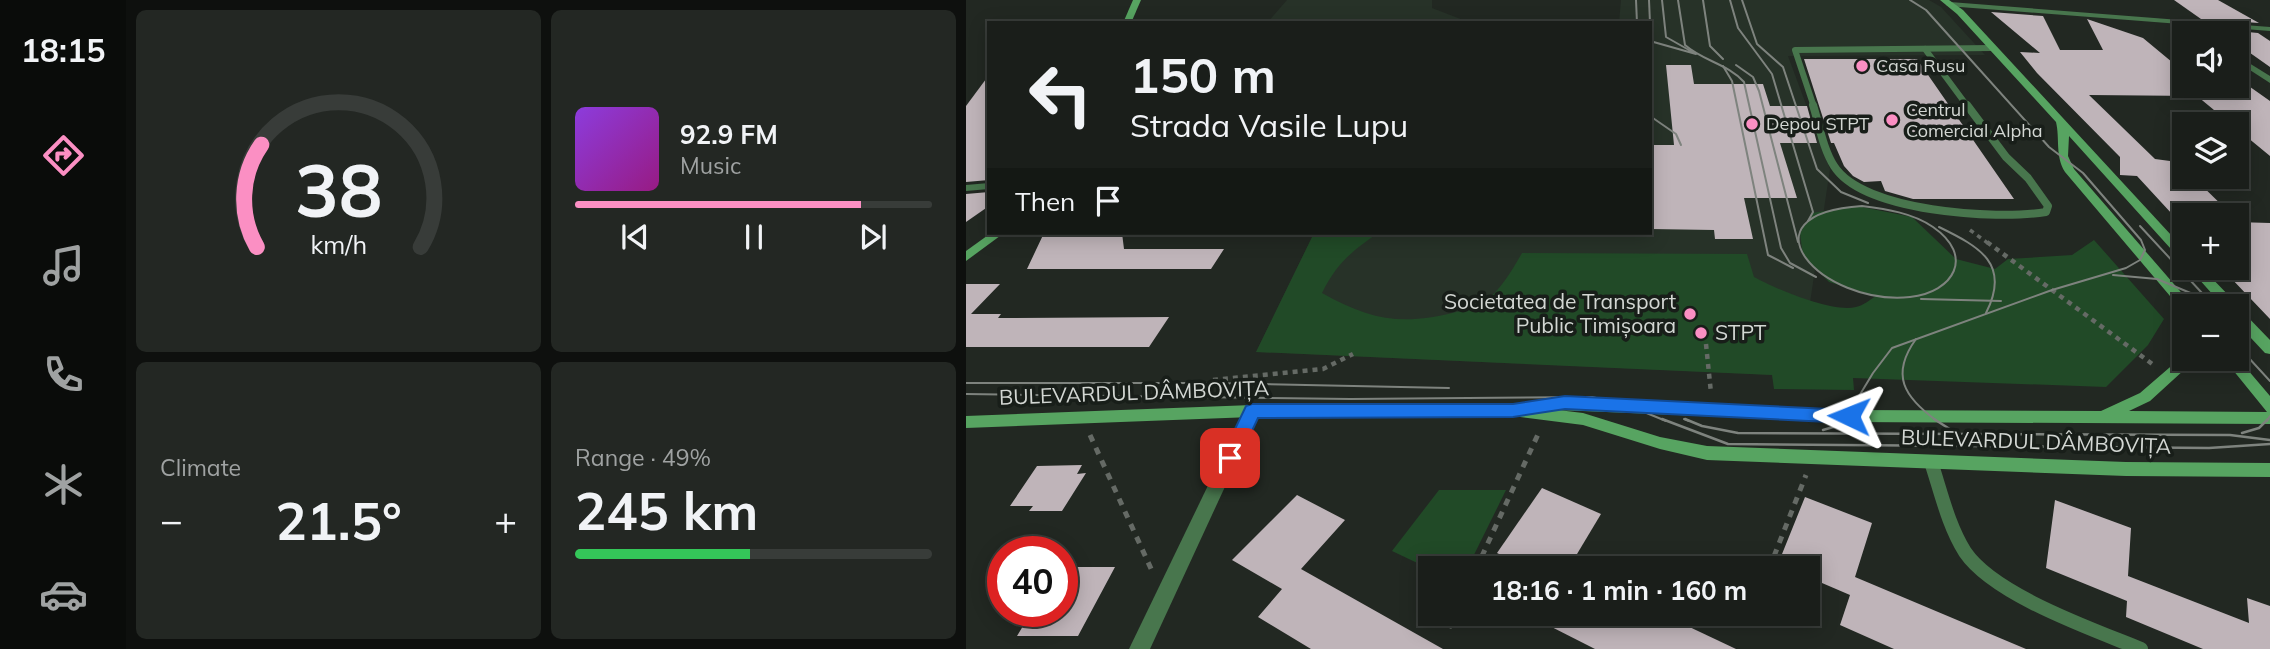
<!DOCTYPE html>
<meta charset="utf-8">
<style>
:root{--surface:#1a1e1a;--page:#232723;--text:#f1f3f6;--muted:#9fa2a2;--line:#383c39;--accent:#fb8fc3}
body{margin:0;font-family:Mulish,sans-serif;background:var(--page);color:var(--text);height:100vh;display:flex;flex-direction:column;font-size:26px;white-space:nowrap}
*{box-sizing:border-box;margin:0}
p{font-size:23px;color:var(--muted)}
.icon{flex:none;width:38px;height:38px;fill:none;stroke:currentColor;stroke-width:2;stroke-linecap:round;stroke-linejoin:round}
.map{position:relative;flex:1;overflow:hidden}
.sheet{display:flex;flex-direction:column;gap:10px;padding:10px;background:#0e100e;width:840px}
.sheet>*{flex:none}
.guide{position:absolute;left:21px;top:21px;width:665px;height:214px;border-radius:0px;box-shadow:0 4px 18px #0003,0 0 0 2px var(--line);background:#1a1e1a;color:var(--text);overflow:hidden}
.fabs{position:absolute;left:1206px;top:21px;display:grid;gap:14px}
.fabs a{display:grid;place-items:center;width:77px;height:77px;border-radius:0px;background:var(--surface);box-shadow:0 4px 18px #0003,0 0 0 2px var(--line);font-size:35px}
.speed{position:absolute;left:21px;top:536px;display:flex;gap:14px;font-size:35px;font-weight:700;text-align:center}
.speed>*{display:grid;place-content:center;width:91px;height:91px;border-radius:50%;background:var(--surface);box-shadow:0 4px 18px #0003,0 0 0 2px var(--line);line-height:1}
.speed .limit{border:10px solid #d22;background:#fff;color:#111}
.pin{position:absolute;display:grid;place-items:center;width:60px;height:60px;color:#fff;margin:-30px;border-radius:14px;box-shadow:0 4px 10px #0006}
.me{position:absolute;width:77px;margin:-38px;rotate:272deg;stroke-linejoin:round;filter:drop-shadow(0 0 5px #0008)}
.turn{display:flex;align-items:center;gap:24px;height:147px;padding:0 28px;font-size:32px}
.turn .icon{width:91px;height:91px;stroke-width:2.5}
.turn b{display:block;font-size:49px;line-height:60px}
.then{display:flex;align-items:center;height:66px;padding:0 28px;background:#0003;gap:14px;font-size:26px}
.big{font-size:52px;font-weight:700;line-height:1.1}
.sheet .widget{flex:1;display:flex;flex-direction:column;justify-content:center;gap:10px;min-width:0;padding:0 24px;border-radius:10px;background:var(--page)}
.sheet .dial{align-items:center;gap:0}
.dial svg{height:182px;overflow:visible;fill:none;stroke:var(--line);stroke-width:7;stroke-linecap:round;text-anchor:middle}
.dial text{fill:var(--text);stroke:none}
.song{display:flex;align-items:center;gap:21px}
.cover{width:84px;height:84px;border-radius:10px;background:linear-gradient(135deg,hsl(270 70% 55%),hsl(310 70% 35%))}
.played{height:7px;border-radius:4px;background:linear-gradient(90deg,var(--accent) 80%,var(--line) 80%)}
.keys{display:flex;justify-content:space-around;direction:ltr}
.heat{display:flex;justify-content:space-between;align-items:center;font-size:38px;direction:ltr}
.charge{height:10px;border-radius:5px;background:linear-gradient(90deg,#34c759 49%,var(--line) 0)}
.sheet .tiles{flex:1;display:grid;gap:10px;grid-template-columns:repeat(2,1fr)}
.trip{position:absolute;left:452px;top:556px;width:402px;height:70px;border-radius:0px;background:var(--surface);box-shadow:0 4px 18px #0003,0 0 0 2px var(--line);font-weight:700;line-height:70px;text-align:center}
main{display:flex;flex:1;min-height:0}
.tabs{display:flex;flex-direction:column;width:126px;justify-content:space-around;align-items:center;background:#0a0c0a;color:var(--muted)}
.tabs .icon{width:49px;height:49px}
.tabs .current{color:var(--accent)}
.tabs b{font-size:32px;color:var(--text)}
.map>svg:first-child{display:block}
.built{fill:#273228}
.green{fill:#214a27}
.building{fill:#bfb4b9}
.lines{fill:none;stroke-linecap:round;stroke-linejoin:round}
.path-far2{stroke:#656a65;stroke-width:3.5;stroke-dasharray:4.5 4.5;stroke-linecap:butt}
.path-far1{stroke:#656a65;stroke-width:4.5;stroke-dasharray:5 5;stroke-linecap:butt}
.path{stroke:#656a65;stroke-width:5;stroke-dasharray:7 7;stroke-linecap:butt}
.lane-far2{stroke:#48764d;stroke-width:6}
.lane-far1{stroke:#48764d;stroke-width:8}
.lane{stroke:#48764d;stroke-width:14}
.street{fill:#48764d;fill-rule:evenodd}
.secondary{fill:#57a461;fill-rule:evenodd}
.tram-far1{stroke:#7e837e;stroke-width:2}
.tram{stroke:#7e837e;stroke-width:2.5}
.route{fill:#1a73e8;stroke:#114b97;stroke-width:2}
.poi-dot{fill:#fb8fc3;stroke:#181e19;stroke-width:2.5}
.labels{text-anchor:middle;stroke-width:7;stroke-linejoin:round;paint-order:stroke}
.far-poi-label{font-size:18px;fill:#d3d7d3;stroke:#181e19;text-anchor:start}
.poi-label{font-size:21px;fill:#d3d7d3;stroke:#181e19;text-anchor:end}
.street-label{font-size:21px;fill:#d3d7d3;stroke:#181e19}
</style>
<main>
<nav class="tabs">
<b>18:15</b>
<svg class="icon current" aria-label="directions" viewBox="0 0 24 24"><path d="M12 3l9 9-9 9-9-9zM9 14v-3h6M13 9l2 2-2 2"/></svg>
<svg class="icon" aria-label="music" viewBox="0 0 24 24"><path d="M9 18V5l10-2v13"/><circle cx="6" cy="18" r="3"/><circle cx="16" cy="16" r="3"/></svg>
<svg class="icon" aria-label="phone" viewBox="0 0 24 24"><path d="M5 4h4l2 5-3 2q2 4 5 5l2-3 5 2v4C11 20 4 13 5 4z"/></svg>
<svg class="icon" aria-label="climate" viewBox="0 0 24 24"><path d="M12 3v18M4 7l16 10M4 17L20 7"/></svg>
<svg class="icon" aria-label="car" viewBox="0 0 24 24"><path d="M5 17H2v-5l4-1 3-4h7l3 4 3 1v5h-3M9 17h6M6 11h13"/><circle cx="7" cy="17" r="2"/><circle cx="17" cy="17" r="2"/></svg>
</nav>
<section class="sheet">
<div class="tiles">
<div class="widget dial"><svg viewBox="0 0 100 80">
<path d="M14 69A42 42 0 1 1 86 69"/>
<path d="M14 69A42 42 0 0 1 16 24" stroke="#fb8fc3"/>
<text x="50" y="56" font-size="32" font-weight="700">38</text>
<text x="50" y="72" font-size="11">km/h</text>
</svg></div>
<div class="widget">
<div class="song"><i class="cover"></i><div><b>92.9 FM</b><p>Music</p></div></div>
<div class="played"></div>
<div class="keys"><svg class="icon" aria-label="previous" viewBox="0 0 24 24"><path d="M18 5L8 12l10 7zM5 5v14"/></svg><svg class="icon" aria-label="pause" viewBox="0 0 24 24"><path d="M8 5v14M16 5v14"/></svg><svg class="icon" aria-label="next" viewBox="0 0 24 24"><path d="M6 5l10 7-10 7zM19 5v14"/></svg></div>
</div>
<div class="widget"><p>Climate</p>
<div class="heat"><a>−</a><b class="big">21.5°</b><a>+</a></div>
</div>
<div class="widget"><p>Range · 49%</p><b class="big">245 km</b><div class="charge"></div></div>
</div>
</section>
<div class="map">
<svg width="1304" height="649" viewBox="0 0 1304 649">
<rect width="100%" height="100%" fill="#222822"/>
<g class="built">
<path d="M321,0H466V8L505,23H301Z"/>
<path d="M655,0H963L975,7L1019,55L822,56L864,169L833,376L290,352L348,233H684V23H653Z"/>
</g>
<g class="green">
<path d="M891,206L946,217L990,259L1029,269L1042,259L1106,255L1128,240L1198,319L1182,345L1140,387L887,378L888,390L808,389L806,375L290,352L348,233H412C385,252 371,263 356,293C404,320 436,326 490,312C498,310 509,309 516,304C534,291 545,272 556,253L781,254L788,277C810,289 866,313 890,307C897,306 905,299 910,296L863,282L837,255L834,233L846,213Z"/>
<path d="M473,490H540L501,569H464L426,551Z"/>
</g>
<g class="building">
<path d="M1208,0H1252L1293,23L1235,19Z"/>
<path d="M1025,12L1077,16L1094,50H1137L1121,19L1177,38L1218,72V86L1270,88V77L1304,101V156L1270,128V124H1265L1231,96L1123,95L1189,159L1204,161L1218,177H1227L1266,215H1223L1218,210V227L1171,176L1154,175V157L1071,73L1054,52L1074,53Z"/>
<path d="M1250,29L1292,33L1304,41V67L1270,43V33H1256Z"/>
<path d="M838,59H951L1048,199H947L919,191L915,181L898,182L887,176L878,166L868,143H865Z"/>
<path d="M700,65H725L728,84H797L804,106H841L851,143H814L831,198H778L787,239H749L748,230L684,229V145H708Z"/>
<path d="M23,75V180L0,182V106Z"/>
<path d="M23,192V206L0,222V194Z"/>
<path d="M1270,222L1304,223V319L1263,276H1281L1270,265Z"/>
<path d="M78,233H156L158,249H258L245,269H61Z"/>
<path d="M0,284H34L5,314H35L32,318L203,317L183,347H0Z"/>
<path d="M116,465L111,474L120,473L96,511H63L67,506H44L71,466Z"/>
<path d="M576,488L635,514L602,569H563L531,553Z"/>
<path d="M331,495L379,520L335,569L477,649H345L292,617L316,589L266,560Z"/>
<path d="M839,497L906,523L889,577L1060,649H928L874,625L884,595L842,577V569H822L812,564Z"/>
<path d="M1089,500L1165,528L1162,576L1283,623L1281,598L1304,606V649H1237L1160,617L1161,601L1080,568Z"/>
<path d="M96,567H149L112,636H51L66,611H96Z"/>
<path d="M560,614H696L770,649H629Z"/>
</g>
<g class="lines">
<path class="path-far2" d="M1004,230L1023,244"/>
<g class="path-far1">
<path d="M1021,242L1189,366"/>
<path d="M740,344L745,393"/>
<path d="M247,380L357,369L387,354"/>
</g>
<g class="path">
<path d="M124,435L187,573"/>
<path d="M510,569L574,430"/>
<path d="M803,569L840,475"/>
<path d="M784,618L785,614"/>
<path d="M483,628L489,614"/>
</g>
<g class="lane-far2">
<path d="M959,49L1002,107"/>
<path d="M848,107L829,50L1026,48"/>
</g>
<path class="lane-far1" d="M847,105C853,124 857,149 868,166C897,212 1030,220 1080,212L1082,206L1062,178L1040,157L1001,105"/>
<path class="lane" d="M965,462C975,492 982,525 999,552C1028,595 1126,629 1175,649"/>
<g class="street">
<path d="M984,2L1304,27V31L981,6L980,4Z"/>
<path d="M1270,55L1304,76V83L1270,61Z"/>
<path d="M23,183V189L0,191V185Z"/>
<path d="M286,405L292,407L294,411L184,649H163L278,411L280,407Z"/>
</g>
<g class="secondary">
<path d="M167,0H175L165,23H157Z"/>
<path d="M974,0H983L997,10L1218,249V260L1214,259L1103,136L1102,156L1108,169L1227,306H1218V310L1215,309L1099,172C1089,156 1094,139 1090,122L991,14Z"/>
<path d="M25,233H38L0,261V251Z"/>
<path d="M1223,268H1236L1270,303L1272,306L1270,308V306H1257Z"/>
<path d="M1270,309L1275,310L1304,340V354L1299,353L1270,322Z"/>
<path d="M1218,355V359H1230L1184,401L1163,411L1301,412L1258,359H1270V356L1304,396V424L883,422L592,410L617,413L694,437L741,446L1160,462L1304,463V477L1160,476L741,460L694,449L617,425L547,416L286,417L0,428V416L286,405L559,406L565,402L599,397L883,410L1135,411L1174,393Z"/>
</g>
<g class="tram-far1">
<path d="M670,0L671,23"/>
<path d="M683,0L684,23"/>
<path d="M712,0L719,45C737,61 762,64 778,82L815,248L824,263L850,277"/>
<path d="M737,0L744,46L757,59"/>
<path d="M764,0L772,28L806,74L847,212L842,221"/>
<path d="M776,0L791,44L817,67L851,169L875,192L902,203"/>
<path d="M684,41L730,54L700,37L696,0"/>
<path d="M770,65L787,77L793,91L832,242"/>
<path d="M757,66L766,81L802,255L827,268"/>
<path d="M684,116L710,134L715,145"/>
<path d="M896,206C920,209 947,213 967,227C1009,256 988,292 944,297C855,306 771,214 896,206Z"/>
<path d="M1174,226L1248,306"/>
<path d="M973,227C1014,247 1045,264 1020,313"/>
<path d="M1147,275L1191,279L1234,297"/>
<path d="M955,299L1035,301"/>
<path d="M950,339C924,375 938,397 971,421"/>
<path d="M1270,344L1304,381"/>
<path d="M0,383H245L483,388"/>
<path d="M0,394L385,399L626,397L661,405L700,421"/>
<path d="M718,419L723,421"/>
<path d="M878,421L907,373L926,348L1086,290L1160,268L1174,260L1179,250L1175,240L1117,173L1083,147L960,10L944,0"/>
<path d="M1301,421L1304,416"/>
</g>
<g class="tram">
<path d="M696,419L762,444L1243,448L1304,444"/>
<path d="M719,419L736,426L772,433L1264,435L1304,440"/>
<path d="M968,419L993,435"/>
<path d="M857,430L874,425L880,419"/>
<path d="M1276,433L1293,428L1302,419"/>
</g>
</g>
<path class="route" d="M599,396L883,410L889,412L892,416L889,421L883,423L599,409L547,417L292,418L271,463L264,465L257,463L255,458L280,406L286,404H547Z"/>
<g class="poi-dot">
<circle cx="896" cy="66" r="7"/>
<circle cx="926" cy="120" r="7"/>
<circle cx="786" cy="124" r="7"/>
<circle cx="724" cy="314" r="7"/>
<circle cx="735" cy="333" r="7"/>
</g>
<g class="labels">
<g class="far-poi-label">
<text x="910" y="72">Casa Rusu</text>
<text x="940" y="116">Centrul<tspan x="940" dy="21">Comercial Alpha</tspan></text>
<text x="800" y="130">Depou STPT</text>
</g>
<g class="poi-label">
<text x="710" y="309">Societatea de Transport<tspan x="710" dy="24">Public Timișoara</tspan></text>
<text x="749" y="340" text-anchor="start">STPT</text>
</g>
<g class="street-label">
<text transform="translate(168 393) rotate(-2)" y="7">BULEVARDUL DÂMBOVIȚA</text>
<text transform="translate(1070 442) rotate(2)" y="7">BULEVARDUL DÂMBOVIȚA</text>
</g>
</g>
</svg>
<div class="fabs">
<a><svg class="icon" aria-label="sound" viewBox="0 0 24 24"><path d="M4 9h4l5-4v14l-5-4H4zM17 9q2 3 0 6"/></svg></a>
<a><svg class="icon" aria-label="layers" viewBox="0 0 24 24"><path d="M12 4l9 5-9 5-9-5zM3 14l9 5 9-5"/></svg></a>
<a>+</a>
<a>−</a>
</div>
<div class="speed"><div class="limit">40</div></div>
<div class="pin" style="left:264px;top:458px;background:#d93025"><svg class="icon" aria-label="arrive" viewBox="0 0 24 24"><path d="M6 21V4h12l-3 4 3 4H6"/></svg></div>
<svg class="me" style="left:883px;top:416px" viewBox="-20 -20 40 40"><path d="M0-17L14 15 0 8-14 15z" fill="#1a73e8" stroke="#fff" stroke-width="4"/></svg>
<div class="trip">18:16 · 1 min · 160 m</div>
<div class="guide">
<div class="turn"><svg class="icon" aria-label="left" viewBox="0 0 24 24"><path d="M17 20v-9H6M10 6l-5 5 5 5"/></svg><div><b>150 m</b>Strada Vasile Lupu</div></div>
<div class="then">Then<svg class="icon" aria-label="arrive" viewBox="0 0 24 24"><path d="M6 21V4h12l-3 4 3 4H6"/></svg></div>
</div>
</div>
</main>
